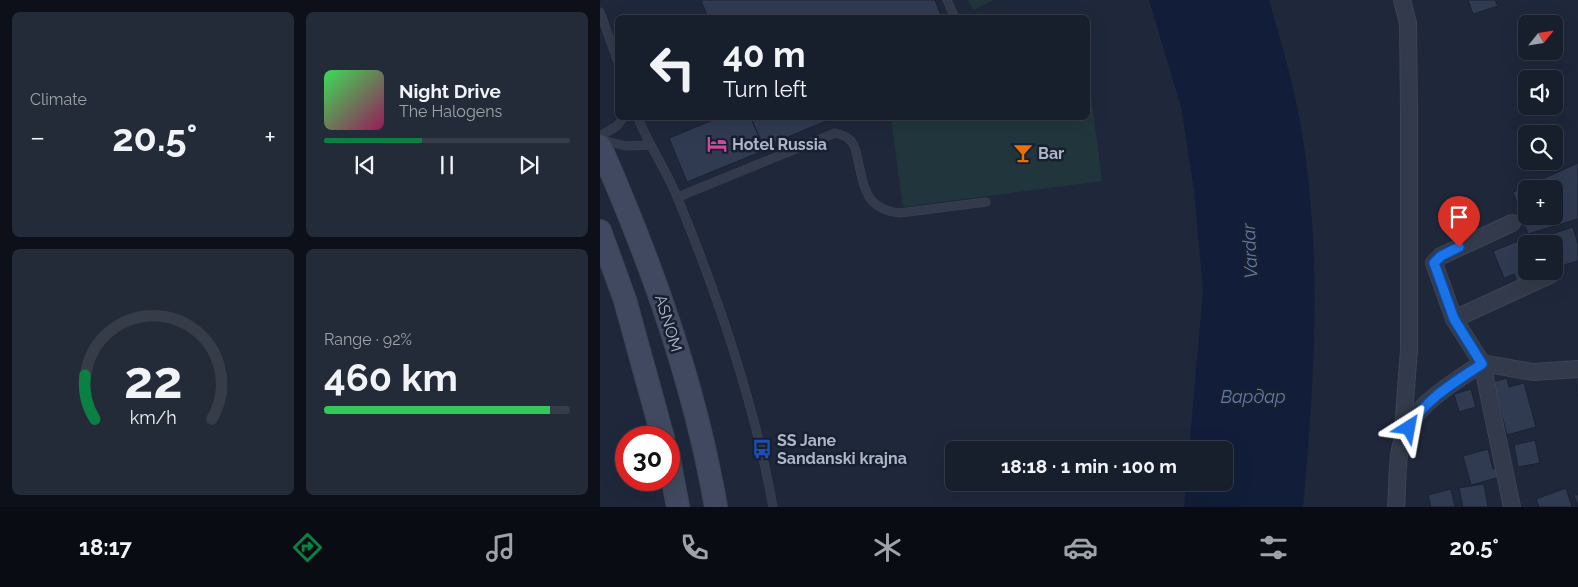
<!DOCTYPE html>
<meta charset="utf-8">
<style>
:root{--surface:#171e2c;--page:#242b38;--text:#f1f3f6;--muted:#9ea2a9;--line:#363c48;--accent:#0b8043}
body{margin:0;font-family:Raleway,sans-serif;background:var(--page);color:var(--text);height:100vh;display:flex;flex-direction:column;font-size:19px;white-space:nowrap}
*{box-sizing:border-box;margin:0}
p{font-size:16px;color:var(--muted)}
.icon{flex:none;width:28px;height:28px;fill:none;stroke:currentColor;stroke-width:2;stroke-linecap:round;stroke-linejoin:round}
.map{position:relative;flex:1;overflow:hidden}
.sheet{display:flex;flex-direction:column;gap:12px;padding:12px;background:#0d1018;width:600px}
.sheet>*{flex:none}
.guide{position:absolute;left:15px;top:15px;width:475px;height:105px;border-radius:8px;box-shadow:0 5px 20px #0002,0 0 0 1px var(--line);background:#171e2c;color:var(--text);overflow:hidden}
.needle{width:32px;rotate:60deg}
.controls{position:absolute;left:918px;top:15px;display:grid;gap:10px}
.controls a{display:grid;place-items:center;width:45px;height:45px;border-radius:8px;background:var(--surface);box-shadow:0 5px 20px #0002,0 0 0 1px var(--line);font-size:25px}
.speed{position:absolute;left:15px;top:426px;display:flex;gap:10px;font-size:25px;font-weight:700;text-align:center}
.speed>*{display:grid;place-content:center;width:65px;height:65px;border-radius:50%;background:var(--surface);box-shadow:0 5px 20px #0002,0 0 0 1px var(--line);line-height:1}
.speed .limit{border:8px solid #d22;background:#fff;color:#111}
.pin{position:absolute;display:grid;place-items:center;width:42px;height:42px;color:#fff;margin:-51px -21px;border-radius:50% 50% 50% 0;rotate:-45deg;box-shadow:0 0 5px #0007}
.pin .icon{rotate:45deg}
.me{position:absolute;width:55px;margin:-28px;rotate:34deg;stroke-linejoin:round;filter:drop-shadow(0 0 4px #0008)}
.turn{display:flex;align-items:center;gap:18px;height:105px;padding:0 25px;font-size:22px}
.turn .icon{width:65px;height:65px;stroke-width:2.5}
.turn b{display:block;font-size:35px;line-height:42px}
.big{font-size:38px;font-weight:700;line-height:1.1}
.sheet .card{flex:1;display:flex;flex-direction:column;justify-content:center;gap:8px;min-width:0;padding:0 18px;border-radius:8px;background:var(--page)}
.sheet .dial{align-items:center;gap:0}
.dial svg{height:130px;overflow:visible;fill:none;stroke:var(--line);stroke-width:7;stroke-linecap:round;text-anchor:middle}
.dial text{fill:var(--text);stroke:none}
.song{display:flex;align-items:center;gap:15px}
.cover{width:60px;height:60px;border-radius:8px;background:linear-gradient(135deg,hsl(130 70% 55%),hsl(330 70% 35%))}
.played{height:5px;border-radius:2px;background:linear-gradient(90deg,var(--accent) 40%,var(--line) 40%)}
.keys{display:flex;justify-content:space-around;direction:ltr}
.heat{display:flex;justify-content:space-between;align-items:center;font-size:28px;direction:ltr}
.charge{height:8px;border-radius:4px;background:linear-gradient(90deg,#34c759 92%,var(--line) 0)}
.sheet .tiles{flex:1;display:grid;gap:12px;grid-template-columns:repeat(2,1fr)}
.trip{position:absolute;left:345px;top:441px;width:288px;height:50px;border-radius:8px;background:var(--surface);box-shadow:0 5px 20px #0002,0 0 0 1px var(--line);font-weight:700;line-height:50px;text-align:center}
.dock{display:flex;height:80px;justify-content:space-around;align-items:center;background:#090c12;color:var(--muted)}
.dock .icon{width:35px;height:35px}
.dock .active{color:var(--accent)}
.dock b{font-size:22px;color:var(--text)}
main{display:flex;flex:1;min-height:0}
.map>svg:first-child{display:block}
.green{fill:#21363c}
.water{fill:#121e39}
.building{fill:#303b52;stroke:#1a2232;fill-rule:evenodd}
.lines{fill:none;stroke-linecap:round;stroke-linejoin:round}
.lane-casing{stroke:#3c4455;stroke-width:9}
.street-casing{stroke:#3c4455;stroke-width:18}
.secondary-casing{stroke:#3c4455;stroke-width:24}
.lane{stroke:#333a4b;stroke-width:8}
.street{stroke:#333a4b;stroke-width:16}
.secondary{stroke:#40495f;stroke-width:22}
.route-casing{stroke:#114b97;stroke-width:12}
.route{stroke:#1a73e8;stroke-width:9}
.labels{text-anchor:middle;stroke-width:5;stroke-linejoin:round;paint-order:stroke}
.poi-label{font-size:16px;font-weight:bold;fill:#adb5c8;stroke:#182030;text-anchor:start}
.street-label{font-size:16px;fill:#adb5c8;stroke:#182030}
.water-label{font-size:18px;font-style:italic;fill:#637aaa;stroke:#182030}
</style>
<main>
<section class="sheet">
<div class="tiles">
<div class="card"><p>Climate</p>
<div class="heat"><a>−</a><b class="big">20.5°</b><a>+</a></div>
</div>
<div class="card">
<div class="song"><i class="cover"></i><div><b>Night Drive</b><p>The Halogens</p></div></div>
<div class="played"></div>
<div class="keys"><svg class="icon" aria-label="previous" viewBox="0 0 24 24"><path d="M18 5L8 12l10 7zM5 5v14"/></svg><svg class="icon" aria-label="pause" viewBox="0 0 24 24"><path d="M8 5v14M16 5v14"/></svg><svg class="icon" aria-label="next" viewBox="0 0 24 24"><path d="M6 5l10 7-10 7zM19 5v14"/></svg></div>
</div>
<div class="card dial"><svg viewBox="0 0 100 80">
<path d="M14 69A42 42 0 1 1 86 69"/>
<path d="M14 69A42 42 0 0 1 8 42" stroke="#0b8043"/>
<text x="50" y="56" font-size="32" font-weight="700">22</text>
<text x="50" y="72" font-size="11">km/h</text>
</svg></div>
<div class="card"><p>Range · 92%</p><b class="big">460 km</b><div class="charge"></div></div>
</div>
</section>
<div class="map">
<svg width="978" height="507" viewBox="0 0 978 507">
<rect width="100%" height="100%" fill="#1f283b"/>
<g class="green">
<path d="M368,0H393L373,10Z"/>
<path d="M490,87L502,181L303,207L291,118H488V88Z"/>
</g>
<path class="water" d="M549,0H669C679,35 690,71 697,106C724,239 715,374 703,507H584L586,483L624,482V450H589L603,290L594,191L581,107Z"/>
<g class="building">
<path d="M101,0H335L342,18H108Z"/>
<path d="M868,0H895L898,6L873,14Z"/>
<path d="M118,118H151L165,150L87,182L69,138Z"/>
<path d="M151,118H233L164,147Z"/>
<path d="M978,163V219L928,234L913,192ZM926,189H954V216H926Z"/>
<path d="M973,227L978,244V261L954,268V244H945L942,237Z"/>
<path d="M926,238L928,244H926V271H940L918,284L914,274L904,278L893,251Z"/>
<path d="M978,377V395H977L976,378Z"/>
<path d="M907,378L909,387L924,383L936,427L907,435L899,404L886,384Z"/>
<path d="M871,389L876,407L859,412L854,394Z"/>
<path d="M935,440L940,463L918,467L914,445Z"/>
<path d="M888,449L893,469L897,468L900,477L871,485L863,456Z"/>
<path d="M884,484L888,507H863L859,488Z"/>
<path d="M966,488L972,507H939L936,499Z"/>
<path d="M851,489L855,507H831L828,495Z"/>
<path d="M978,494V507L974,495Z"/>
</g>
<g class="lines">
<defs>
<g id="lane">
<path d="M347,0L355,18"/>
<path d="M0,12L18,62"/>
<path d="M38,118C49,146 67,171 78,199C119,299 154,401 173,507"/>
<path d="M0,136L17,126L23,118"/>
<path d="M2,140L26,146L49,145"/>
<path d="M78,197L235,133C239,134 246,136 249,139C254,143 256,150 257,156C264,186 264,209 300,213L386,202"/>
</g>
<g id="street">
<path d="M802,0L808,23L809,109V349L802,443"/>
<path d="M912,223L841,256L834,263L854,319L882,363L933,372L978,369"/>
<path d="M854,319L950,275"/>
<path d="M796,507C798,487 796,464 801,445C810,406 852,384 882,363L912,507"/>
</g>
<g id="secondary">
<path d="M0,146C51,262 94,381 116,507"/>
<path d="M0,231L25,300L63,438"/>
<path d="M69,459L78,507"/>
</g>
</defs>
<use href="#lane" class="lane-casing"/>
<use href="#street" class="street-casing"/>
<use href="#secondary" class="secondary-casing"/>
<use href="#lane" class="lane"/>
<use href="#street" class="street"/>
<use href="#secondary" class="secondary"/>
</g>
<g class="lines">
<defs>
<path id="route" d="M809,428C825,399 855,382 882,364L854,319L834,263L841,256L859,247"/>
</defs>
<use href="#route" class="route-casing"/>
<use href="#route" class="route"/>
</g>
<defs>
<symbol id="hotel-bare" viewBox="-9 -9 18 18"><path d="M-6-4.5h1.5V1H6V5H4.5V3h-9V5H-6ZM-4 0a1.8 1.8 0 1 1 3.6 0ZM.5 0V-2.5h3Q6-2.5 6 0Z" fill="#d1479c" stroke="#182030" stroke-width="2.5" paint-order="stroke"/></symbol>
<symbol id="bar-bare" viewBox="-9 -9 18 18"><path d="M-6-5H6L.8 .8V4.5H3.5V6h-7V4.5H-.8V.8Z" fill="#e8710a" stroke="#182030" stroke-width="2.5" paint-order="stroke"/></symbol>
<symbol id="bus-bare" viewBox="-9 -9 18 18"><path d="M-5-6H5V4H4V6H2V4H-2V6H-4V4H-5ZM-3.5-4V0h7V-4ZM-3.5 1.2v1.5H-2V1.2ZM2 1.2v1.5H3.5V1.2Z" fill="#1a4fb4" stroke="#182030" stroke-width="2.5" paint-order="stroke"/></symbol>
</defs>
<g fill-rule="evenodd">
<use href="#hotel-bare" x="103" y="130" width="28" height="28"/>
<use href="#bar-bare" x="409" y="139" width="28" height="28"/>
<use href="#bus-bare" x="148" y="435" width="28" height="28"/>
</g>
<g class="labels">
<g class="poi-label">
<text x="132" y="150">Hotel Russia</text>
<text x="438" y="159">Bar</text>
<text x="177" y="446">SS Jane<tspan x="177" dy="18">Sandanski krajna</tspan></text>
</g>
<g class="street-label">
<text transform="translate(69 323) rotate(73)" y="6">ASNOM</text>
</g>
<g class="water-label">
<text transform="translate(650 251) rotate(-93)" y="6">Vardar</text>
<text x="653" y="403">Вардар</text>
</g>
</g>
</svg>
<div class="controls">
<a><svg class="needle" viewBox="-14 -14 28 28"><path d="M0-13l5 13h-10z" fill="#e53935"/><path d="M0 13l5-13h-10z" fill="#9ea2a9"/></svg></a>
<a><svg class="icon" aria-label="sound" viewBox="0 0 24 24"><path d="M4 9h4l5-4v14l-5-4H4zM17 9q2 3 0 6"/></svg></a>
<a><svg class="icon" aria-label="search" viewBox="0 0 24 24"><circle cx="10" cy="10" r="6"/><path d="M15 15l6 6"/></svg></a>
<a>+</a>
<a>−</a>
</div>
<div class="speed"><div class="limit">30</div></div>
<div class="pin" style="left:859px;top:247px;background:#d93025"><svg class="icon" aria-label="arrive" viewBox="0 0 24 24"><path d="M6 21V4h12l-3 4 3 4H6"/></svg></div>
<svg class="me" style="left:809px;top:428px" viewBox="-20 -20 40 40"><path d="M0-17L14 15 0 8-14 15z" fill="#1a73e8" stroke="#fff" stroke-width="4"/></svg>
<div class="trip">18:18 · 1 min · 100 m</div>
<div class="guide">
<div class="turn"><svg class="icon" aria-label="left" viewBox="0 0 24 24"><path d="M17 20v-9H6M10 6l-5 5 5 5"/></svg><div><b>40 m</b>Turn left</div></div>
</div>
</div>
</main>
<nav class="dock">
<b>18:17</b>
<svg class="icon active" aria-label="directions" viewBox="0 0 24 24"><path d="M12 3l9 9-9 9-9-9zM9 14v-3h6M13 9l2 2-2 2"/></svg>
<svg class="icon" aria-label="music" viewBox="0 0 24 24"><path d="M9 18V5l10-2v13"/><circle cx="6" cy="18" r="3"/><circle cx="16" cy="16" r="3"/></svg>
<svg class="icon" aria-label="phone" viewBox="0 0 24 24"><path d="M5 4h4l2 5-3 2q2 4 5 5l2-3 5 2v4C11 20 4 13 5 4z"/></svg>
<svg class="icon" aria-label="climate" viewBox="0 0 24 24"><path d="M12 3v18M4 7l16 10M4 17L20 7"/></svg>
<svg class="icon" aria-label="car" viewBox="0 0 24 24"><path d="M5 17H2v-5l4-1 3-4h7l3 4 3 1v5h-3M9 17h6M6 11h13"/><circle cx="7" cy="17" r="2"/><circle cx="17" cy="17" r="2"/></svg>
<svg class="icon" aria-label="filters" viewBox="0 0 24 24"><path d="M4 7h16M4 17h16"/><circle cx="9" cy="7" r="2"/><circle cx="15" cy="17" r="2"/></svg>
<b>20.5°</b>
</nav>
